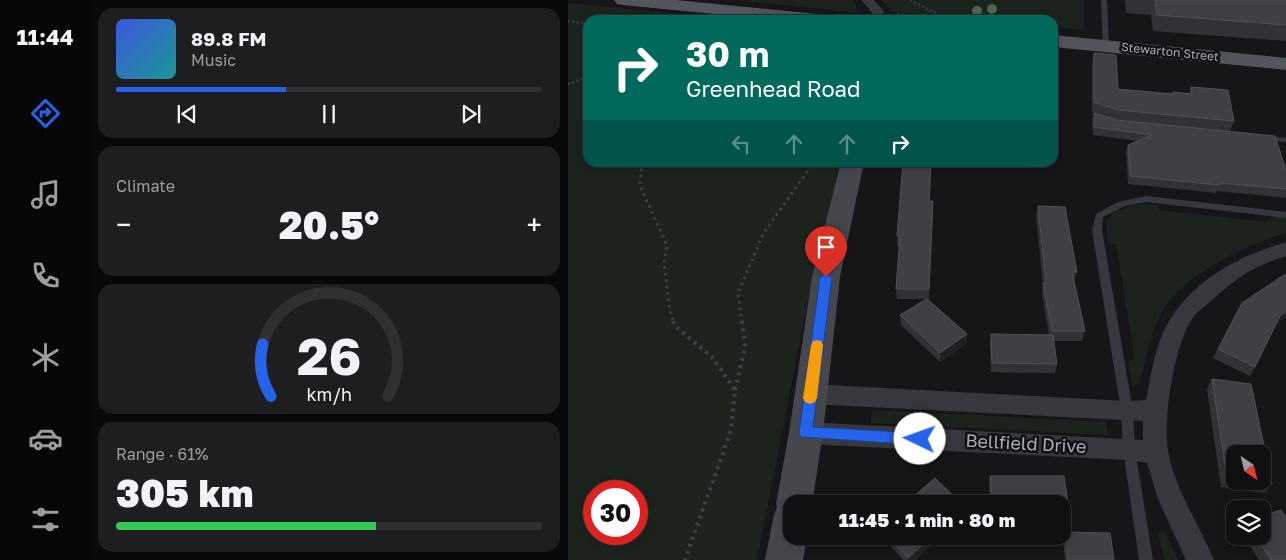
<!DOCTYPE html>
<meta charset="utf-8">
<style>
:root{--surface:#101012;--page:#1e1e20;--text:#f1f3f6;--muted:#9c9d9f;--line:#303032;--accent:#2563eb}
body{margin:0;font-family:"Golos Text",sans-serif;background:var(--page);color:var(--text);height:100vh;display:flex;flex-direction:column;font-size:19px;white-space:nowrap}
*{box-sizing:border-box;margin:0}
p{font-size:16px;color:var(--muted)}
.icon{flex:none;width:28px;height:28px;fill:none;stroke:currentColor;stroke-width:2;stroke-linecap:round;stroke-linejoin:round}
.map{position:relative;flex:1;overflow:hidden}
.sheet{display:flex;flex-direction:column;gap:8px;padding:8px;background:#09090a;width:478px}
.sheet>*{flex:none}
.top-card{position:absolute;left:15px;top:15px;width:475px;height:152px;border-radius:15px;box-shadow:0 2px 8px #0003,0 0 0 1px var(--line);background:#00695c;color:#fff;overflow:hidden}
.needle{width:32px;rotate:145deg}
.tools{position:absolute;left:658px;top:445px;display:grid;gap:10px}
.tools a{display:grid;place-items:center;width:45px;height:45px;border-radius:10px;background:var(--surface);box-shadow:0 2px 8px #0003,0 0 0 1px var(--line);font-size:25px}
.speed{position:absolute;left:15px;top:480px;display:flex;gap:10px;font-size:25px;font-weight:700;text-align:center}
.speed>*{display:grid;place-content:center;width:65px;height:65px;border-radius:50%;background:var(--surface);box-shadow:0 2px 8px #0003,0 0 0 1px var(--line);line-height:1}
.speed .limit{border:8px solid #d22;background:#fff;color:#111}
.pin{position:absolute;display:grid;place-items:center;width:42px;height:42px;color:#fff;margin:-51px -21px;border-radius:50% 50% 50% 0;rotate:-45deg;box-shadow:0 0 5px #0007}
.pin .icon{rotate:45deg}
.me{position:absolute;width:55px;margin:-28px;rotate:273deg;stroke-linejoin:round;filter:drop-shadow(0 0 4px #0008)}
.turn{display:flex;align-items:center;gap:18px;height:105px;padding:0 20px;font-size:22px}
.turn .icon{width:65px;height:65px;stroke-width:2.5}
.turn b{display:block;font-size:35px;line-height:42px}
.lanes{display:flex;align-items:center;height:48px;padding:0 20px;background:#0003;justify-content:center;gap:25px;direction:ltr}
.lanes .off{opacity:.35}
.big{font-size:38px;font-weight:800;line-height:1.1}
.sheet .widget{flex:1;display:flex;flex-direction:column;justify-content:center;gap:8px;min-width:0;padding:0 18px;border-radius:15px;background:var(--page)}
.sheet .dial{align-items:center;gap:0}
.dial svg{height:130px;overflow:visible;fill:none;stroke:var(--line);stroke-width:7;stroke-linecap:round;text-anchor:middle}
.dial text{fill:var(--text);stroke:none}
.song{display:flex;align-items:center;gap:15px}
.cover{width:60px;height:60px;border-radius:8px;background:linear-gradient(135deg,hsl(230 70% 55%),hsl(180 70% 35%))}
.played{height:5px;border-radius:2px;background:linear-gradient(90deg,var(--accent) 40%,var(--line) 40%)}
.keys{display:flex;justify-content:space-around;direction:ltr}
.heat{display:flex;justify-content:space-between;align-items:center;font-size:28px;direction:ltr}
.charge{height:8px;border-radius:4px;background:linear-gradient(90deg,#34c759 61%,var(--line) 0)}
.trip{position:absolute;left:215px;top:495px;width:288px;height:50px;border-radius:15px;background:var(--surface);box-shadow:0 2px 8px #0003,0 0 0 1px var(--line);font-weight:800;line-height:50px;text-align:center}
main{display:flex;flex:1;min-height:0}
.tabs{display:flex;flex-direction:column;width:90px;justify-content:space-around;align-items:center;background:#060607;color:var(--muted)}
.tabs .icon{width:35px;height:35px}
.tabs .current{color:var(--accent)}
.tabs b{font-size:22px;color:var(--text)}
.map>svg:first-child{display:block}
.green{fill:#1c231d;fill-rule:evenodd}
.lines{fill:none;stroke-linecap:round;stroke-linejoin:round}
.path-far2{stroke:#3d3f44;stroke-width:2.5;stroke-dasharray:2 2.5;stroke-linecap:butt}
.path-far1{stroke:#3d3f44;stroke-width:3;stroke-dasharray:2.5 4;stroke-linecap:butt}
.path{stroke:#3d3f44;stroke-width:4;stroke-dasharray:3 4.5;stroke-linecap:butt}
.lane{fill:#37383d;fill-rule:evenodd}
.street{fill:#37383d;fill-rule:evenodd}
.secondary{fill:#45474d;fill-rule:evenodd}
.primary{fill:#53555c;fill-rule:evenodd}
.tree{fill:#506452}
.wall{fill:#323236;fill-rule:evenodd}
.shaded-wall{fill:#212124}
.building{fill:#3f3f44;stroke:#4f5156}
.route{fill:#2563eb;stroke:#184099}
.slow{fill:#f59e0b}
.labels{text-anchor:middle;stroke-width:5;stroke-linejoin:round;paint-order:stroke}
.far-street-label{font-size:12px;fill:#a8adb8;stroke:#111113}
.near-street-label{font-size:18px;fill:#a8adb8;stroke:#111113}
</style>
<main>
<nav class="tabs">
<b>11:44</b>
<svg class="icon current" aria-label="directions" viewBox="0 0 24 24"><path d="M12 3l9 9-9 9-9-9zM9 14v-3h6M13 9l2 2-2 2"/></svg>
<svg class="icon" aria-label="music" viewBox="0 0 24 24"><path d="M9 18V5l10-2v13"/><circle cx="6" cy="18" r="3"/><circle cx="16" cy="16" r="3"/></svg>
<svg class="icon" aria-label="phone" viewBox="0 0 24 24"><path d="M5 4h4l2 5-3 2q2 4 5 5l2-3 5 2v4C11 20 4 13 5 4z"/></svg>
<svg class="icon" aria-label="climate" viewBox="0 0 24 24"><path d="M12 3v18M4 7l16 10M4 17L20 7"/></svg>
<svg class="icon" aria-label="car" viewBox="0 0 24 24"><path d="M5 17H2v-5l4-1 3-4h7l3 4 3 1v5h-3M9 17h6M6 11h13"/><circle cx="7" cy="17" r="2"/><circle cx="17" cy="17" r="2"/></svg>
<svg class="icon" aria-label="filters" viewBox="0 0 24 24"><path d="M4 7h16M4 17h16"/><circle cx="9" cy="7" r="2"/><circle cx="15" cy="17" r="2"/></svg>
</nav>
<section class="sheet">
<div class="widget">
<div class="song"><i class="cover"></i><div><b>89.8 FM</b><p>Music</p></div></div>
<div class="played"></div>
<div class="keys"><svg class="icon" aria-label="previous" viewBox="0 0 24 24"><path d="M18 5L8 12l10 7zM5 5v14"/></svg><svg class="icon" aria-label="pause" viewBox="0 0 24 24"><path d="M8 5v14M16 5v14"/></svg><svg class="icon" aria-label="next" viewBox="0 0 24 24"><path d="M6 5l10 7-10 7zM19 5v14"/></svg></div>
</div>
<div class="widget"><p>Climate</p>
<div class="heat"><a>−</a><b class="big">20.5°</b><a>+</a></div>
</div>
<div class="widget dial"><svg viewBox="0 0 100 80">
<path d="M14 69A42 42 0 1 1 86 69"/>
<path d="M14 69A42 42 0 0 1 9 37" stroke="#2563eb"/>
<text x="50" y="56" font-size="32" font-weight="700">26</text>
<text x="50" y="72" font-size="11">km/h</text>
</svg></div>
<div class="widget"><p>Range · 61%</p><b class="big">305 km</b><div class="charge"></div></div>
</section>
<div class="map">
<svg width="719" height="560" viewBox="0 0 719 560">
<rect width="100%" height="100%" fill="#161618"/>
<g class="green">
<path d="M166,0H285L289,9L284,12Z"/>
<path d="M313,0H516V30L485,27V20H409L324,12Z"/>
<path d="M0,3L175,20H20V162L273,163L240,300L189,560H0ZM26,491H69V534H26Z"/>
<path d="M568,204L590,205L591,210L697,222L708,216L718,218V233C677,246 614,274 593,314C581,336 579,361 571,383L564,387L560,361L567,359L548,244H540L538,221L548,211Z"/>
<path d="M304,410L538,422L540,435L303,423Z"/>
<path d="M596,530L610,560H596L590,533Z"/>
</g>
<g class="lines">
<g class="path-far2">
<path d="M342,0L375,17"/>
<path d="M329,14L392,20"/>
<path d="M283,20L288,12"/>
<path d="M0,21L20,24"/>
<path d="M0,84L20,77"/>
</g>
<g class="path-far1">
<path d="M74,162L72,186L99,245L96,263L102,311L106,323"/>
<path d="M174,323L170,293L195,234L246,162"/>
</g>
<g class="path">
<path d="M105,321L107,326L144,357L167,390L163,430L117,560"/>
<path d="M167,390L177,347L174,321"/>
</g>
<g class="lane">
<path d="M533,0H539L541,46L538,48L535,46Z"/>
<path d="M691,135L719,138V142L691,139Z"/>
<path d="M578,196L719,212V218L578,202L557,206L535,217L534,230L565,411L567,449L585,560H571L555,449L553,411L524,230L528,214L550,202Z"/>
</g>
<g class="street">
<path d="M293,0H306L315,10L318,20H306L303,11Z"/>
<path d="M719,242V256C688,264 667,279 644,300C639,305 632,309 627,315C606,341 595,419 600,451C607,490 631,524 646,560H618L590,499L579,463L561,460L238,444L229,441L226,433L229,425L238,422L575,440V421L242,404L234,401L230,394L234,387L242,384L559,401L578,400C582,381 585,359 592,340C612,287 667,256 719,242Z"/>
</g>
<path class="secondary" d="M273,162H296L272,277L255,433L244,504H224V536H239L235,560H197L206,515L209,507L208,504L221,433L244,277Z"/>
<g class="primary">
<path d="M46,0H108L259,15L265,16L268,20H205L55,5L49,4Z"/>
<path d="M485,35L719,58V70L485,47Z"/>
</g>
</g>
<g class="tree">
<circle cx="424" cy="9" r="5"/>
<circle cx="409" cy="11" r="5"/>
</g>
<g class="wall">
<path d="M557,0H719V41L585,31L583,15L558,13Z"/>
<path d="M526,53L550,89L604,94L605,92L621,93L623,87L666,121L662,131L719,173V198L649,191L648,193L560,184L558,153L560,145L570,141L525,135L524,121L526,113L533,115L524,112V62Z"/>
<path d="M363,162L362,201H365V211L361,299H360L399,334L398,344L372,362L333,325L332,315L357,299H329L328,289L331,246H329V236Z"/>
<path d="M470,206L509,272L506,282L517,331L514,341H486L489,364L487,373L423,372L422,344L423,334L481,335L474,293L475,285L468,216Z"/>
<path d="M674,303L707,324L687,367L682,376L645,358Z"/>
<path d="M644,379L704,484L697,493L653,487L639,389ZM666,454L694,481H666Z"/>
<path d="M422,476H496L502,516L499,524H494V504H422L421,485Z"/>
<path d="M497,532L546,560H497L495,540Z"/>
<path d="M314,536H373L347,560H335Z"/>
<path d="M676,536H694L719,560H691Z"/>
</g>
<g class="shaded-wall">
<path d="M719,311V317L706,325L712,316Z"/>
<path d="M399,334L398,344L372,362V353Z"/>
<path d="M364,536H373L347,560H340V558Z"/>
</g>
<g class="building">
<path d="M587,0H719V25L589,15Z"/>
<path d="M526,53L548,55L550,89L605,94V92L624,94L623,87L660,90L666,121L550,110L526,102Z"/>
<path d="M526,113L548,120L707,136L719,173V189L651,183V185L562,176L560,145L584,135L526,127Z"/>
<path d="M335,162H363L361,201H365L361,289H328L332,236H329Z"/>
<path d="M470,206L497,207L509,272H504L517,331H484L475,283H478Z"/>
<path d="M719,273V311L712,316L687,367L650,349L674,303Z"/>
<path d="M359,299L399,334L372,353L332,315Z"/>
<path d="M423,334L485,335L489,364L424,363Z"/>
<path d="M644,379L683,384L704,484L681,481H694V454H666V479L659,478Z"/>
<path d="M422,476H496L502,516H494V504H424Z"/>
<path d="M367,478L394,504H337Z"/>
<path d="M713,510L719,519V560H703L688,536H694V516Z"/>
<path d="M497,532L542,533L546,560H500Z"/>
<path d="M320,536H364L340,558Z"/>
</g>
<path class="route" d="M258,273L264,277L245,427L352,433L357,434L359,439L357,443L352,445L233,437L231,433L252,277Z"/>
<path class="slow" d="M249,340L253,341L255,345L249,398L247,402L242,404L237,402L235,398L243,345L245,341Z"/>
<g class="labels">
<g class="far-street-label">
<text transform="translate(602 52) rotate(6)" y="4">Stewarton Street</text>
</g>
<g class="near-street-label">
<text transform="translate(458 444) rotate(3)" y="6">Bellfield Drive</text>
</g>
</g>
</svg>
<div class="tools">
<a><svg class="needle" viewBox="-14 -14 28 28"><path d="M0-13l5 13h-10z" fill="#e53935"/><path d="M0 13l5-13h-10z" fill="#9c9d9f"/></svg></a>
<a><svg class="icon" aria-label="layers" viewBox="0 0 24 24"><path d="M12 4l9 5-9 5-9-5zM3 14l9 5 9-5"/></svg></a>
</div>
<div class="speed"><div class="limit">30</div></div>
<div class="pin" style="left:258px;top:277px;background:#d93025"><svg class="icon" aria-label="arrive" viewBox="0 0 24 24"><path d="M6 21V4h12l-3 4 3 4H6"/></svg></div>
<svg class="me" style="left:352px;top:439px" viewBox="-20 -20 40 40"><circle r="19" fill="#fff"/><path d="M0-13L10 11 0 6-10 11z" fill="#2563eb"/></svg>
<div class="trip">11:45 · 1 min · 80 m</div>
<div class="top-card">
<div class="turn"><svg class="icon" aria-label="right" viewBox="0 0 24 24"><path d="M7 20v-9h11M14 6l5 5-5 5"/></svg><div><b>30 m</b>Greenhead Road</div></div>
<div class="lanes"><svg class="icon off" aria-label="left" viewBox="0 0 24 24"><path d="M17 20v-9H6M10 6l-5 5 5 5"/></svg><svg class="icon off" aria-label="ahead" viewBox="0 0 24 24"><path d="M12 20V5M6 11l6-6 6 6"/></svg><svg class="icon off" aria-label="ahead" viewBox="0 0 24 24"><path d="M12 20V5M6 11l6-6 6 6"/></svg><svg class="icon" aria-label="right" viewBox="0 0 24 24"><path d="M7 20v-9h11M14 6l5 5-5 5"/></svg></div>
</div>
</div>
</main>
